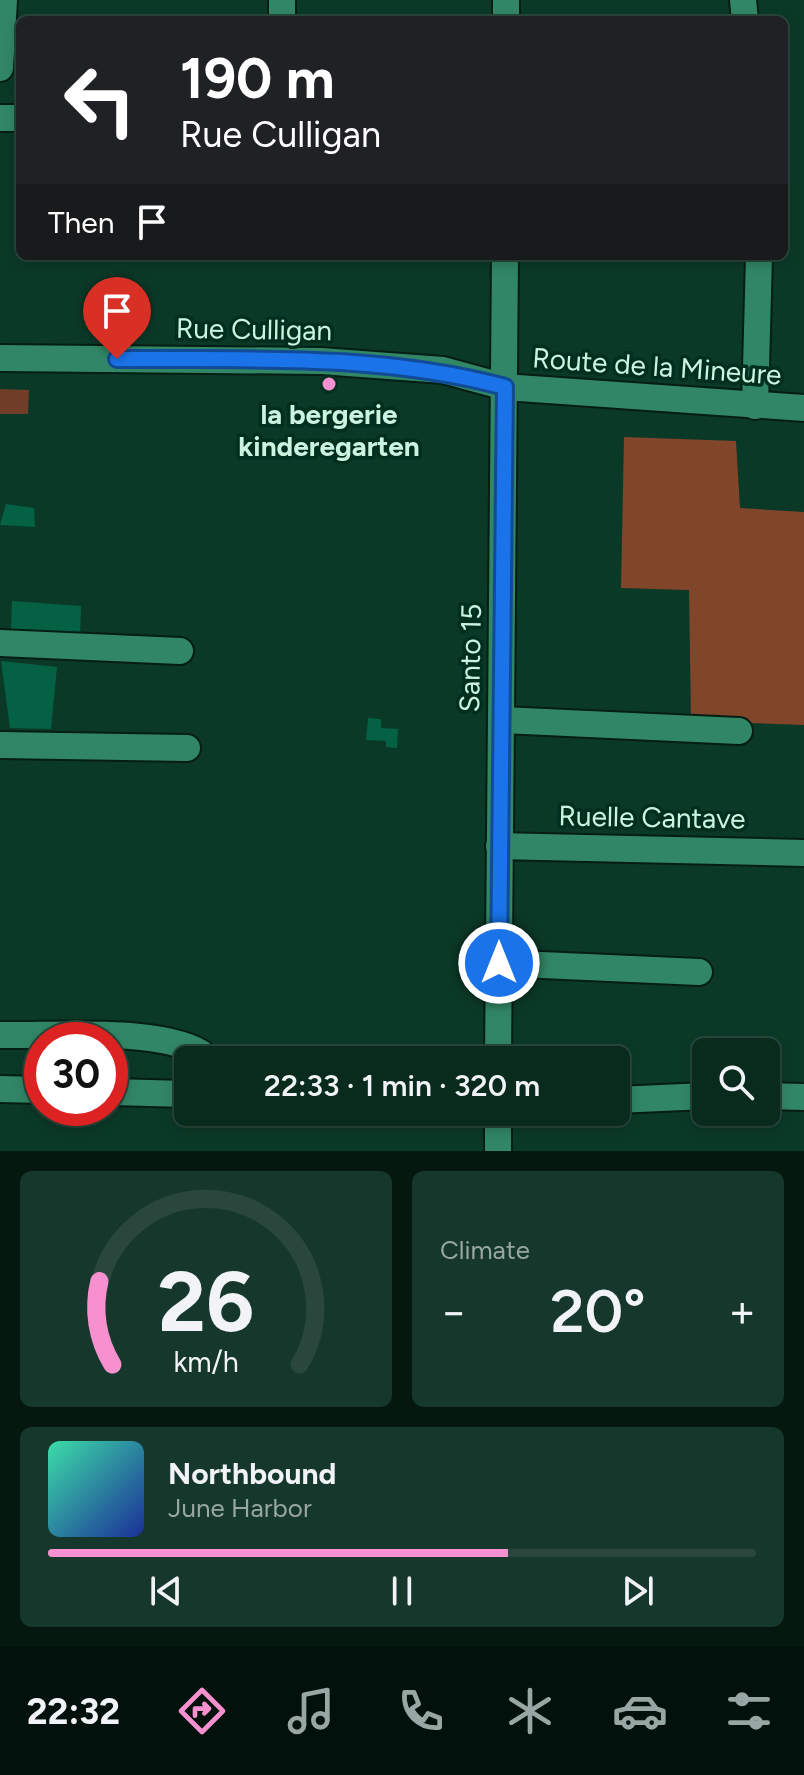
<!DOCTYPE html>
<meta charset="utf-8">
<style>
:root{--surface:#082b1e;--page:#16372b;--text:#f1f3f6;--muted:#98a7a4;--line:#29473c;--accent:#f790ce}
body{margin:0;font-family:Figtree,sans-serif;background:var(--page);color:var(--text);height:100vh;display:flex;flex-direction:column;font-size:30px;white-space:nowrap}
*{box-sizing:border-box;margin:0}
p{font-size:26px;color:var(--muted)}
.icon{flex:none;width:44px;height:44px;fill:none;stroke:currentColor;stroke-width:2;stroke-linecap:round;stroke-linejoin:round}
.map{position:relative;height:1151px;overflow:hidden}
.details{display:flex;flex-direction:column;gap:20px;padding:20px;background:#041810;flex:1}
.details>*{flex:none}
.top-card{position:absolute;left:16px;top:16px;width:772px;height:244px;border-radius:12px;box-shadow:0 4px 12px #0003,0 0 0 2px var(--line);background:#202124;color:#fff;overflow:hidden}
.buttons{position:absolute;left:692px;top:1038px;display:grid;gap:16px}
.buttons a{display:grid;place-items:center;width:88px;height:88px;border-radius:12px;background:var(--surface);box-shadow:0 4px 12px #0003,0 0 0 2px var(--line);font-size:40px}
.speed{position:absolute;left:24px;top:1022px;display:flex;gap:16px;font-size:40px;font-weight:700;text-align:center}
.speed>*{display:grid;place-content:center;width:104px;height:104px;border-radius:50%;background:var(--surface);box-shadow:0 4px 12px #0003,0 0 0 2px var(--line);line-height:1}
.speed .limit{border:12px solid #d22;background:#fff;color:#111}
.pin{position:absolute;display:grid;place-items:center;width:68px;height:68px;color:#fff;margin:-82px -34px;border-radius:50% 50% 50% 0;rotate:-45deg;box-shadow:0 0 8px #0007}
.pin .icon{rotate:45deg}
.me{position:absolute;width:88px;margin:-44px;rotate:0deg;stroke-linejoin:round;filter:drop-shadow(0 0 6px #0008)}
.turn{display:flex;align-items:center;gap:28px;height:168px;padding:0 32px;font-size:36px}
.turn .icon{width:104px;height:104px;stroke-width:2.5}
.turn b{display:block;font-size:56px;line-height:68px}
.then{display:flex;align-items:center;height:76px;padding:0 32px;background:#0003;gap:16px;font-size:30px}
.big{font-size:60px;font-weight:600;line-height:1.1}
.details .card{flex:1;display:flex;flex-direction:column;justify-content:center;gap:12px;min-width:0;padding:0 28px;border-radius:12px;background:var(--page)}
.details .dial{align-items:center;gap:0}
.dial svg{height:208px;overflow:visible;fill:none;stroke:var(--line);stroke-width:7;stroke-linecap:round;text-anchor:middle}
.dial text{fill:var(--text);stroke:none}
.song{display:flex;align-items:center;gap:24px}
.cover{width:96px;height:96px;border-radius:12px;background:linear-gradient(135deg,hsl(160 70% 55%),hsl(230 70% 35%))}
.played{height:8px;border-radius:4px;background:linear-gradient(90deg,var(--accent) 65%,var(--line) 65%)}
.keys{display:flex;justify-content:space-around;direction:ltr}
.heat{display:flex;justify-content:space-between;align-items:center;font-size:44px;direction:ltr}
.details .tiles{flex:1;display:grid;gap:20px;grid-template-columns:1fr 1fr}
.card:last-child{grid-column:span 2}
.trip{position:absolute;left:174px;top:1046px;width:456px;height:80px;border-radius:12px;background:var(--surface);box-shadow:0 4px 12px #0003,0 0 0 2px var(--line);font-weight:600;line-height:80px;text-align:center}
.dock{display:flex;height:128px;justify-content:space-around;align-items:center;background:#03110c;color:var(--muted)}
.dock .icon{width:56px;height:56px}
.dock .current{color:var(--accent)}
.dock b{font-size:36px;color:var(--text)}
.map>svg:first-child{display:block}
.green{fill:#703e28}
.forest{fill:#81452a}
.building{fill:#056144}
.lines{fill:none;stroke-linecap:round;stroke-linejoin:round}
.minor-casing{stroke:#041e13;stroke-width:30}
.minor{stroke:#318665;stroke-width:26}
.route-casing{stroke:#114b97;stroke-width:20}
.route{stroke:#1a73e8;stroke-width:14}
.poi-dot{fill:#f790ce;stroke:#002f1f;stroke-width:3}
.labels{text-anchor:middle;stroke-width:7;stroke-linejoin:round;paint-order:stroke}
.street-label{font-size:28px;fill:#ccf3e0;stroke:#002f1f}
.poi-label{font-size:28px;font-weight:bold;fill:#ccf3e0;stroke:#002f1f}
</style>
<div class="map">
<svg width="804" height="1151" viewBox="0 0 804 1151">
<rect width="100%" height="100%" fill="#0b3928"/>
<path class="green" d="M0,389L29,390L28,414H0Z"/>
<path class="forest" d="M624,437L736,441L740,508L804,512V725L691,721L689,590L621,588Z"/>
<g class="building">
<path d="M6,504L34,508L35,527L0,525Z"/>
<path d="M12,601L81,606L80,639L11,631Z"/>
<path d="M1,661L57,667L51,729L10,728Z"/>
<path d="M368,718L381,719V728L398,729L397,748L386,747V741L366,740Z"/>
</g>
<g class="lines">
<defs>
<g id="minor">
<path d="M743,0L745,20"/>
<path d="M282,20V0"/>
<path d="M506,20V0"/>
<path d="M0,68L4,0"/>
<path d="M0,118H20"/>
<path d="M0,358L321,361L443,370L505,387L804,408"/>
<path d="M755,406L759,256"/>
<path d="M0,643L180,651"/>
<path d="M501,720L739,731"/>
<path d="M0,745L187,748"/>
<path d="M499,846L804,853"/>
<path d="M499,963L699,972"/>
<path d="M0,1035C53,1036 156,1027 201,1053"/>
<path d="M498,1060L505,256"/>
<path d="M0,1089L42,1090"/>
<path d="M110,1092L188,1094"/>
<path d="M766,1096L804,1097"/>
<path d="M616,1100L706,1096"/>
<path d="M498,1151V1112"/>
</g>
</defs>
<use href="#minor" class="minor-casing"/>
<use href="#minor" class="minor"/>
</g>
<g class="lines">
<defs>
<path id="route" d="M117,359C246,360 379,353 505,387L499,963"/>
</defs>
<use href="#route" class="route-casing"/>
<use href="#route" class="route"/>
</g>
<circle class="poi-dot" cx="329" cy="384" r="8"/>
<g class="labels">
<g class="street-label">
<text transform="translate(254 329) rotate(1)" y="10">Rue Culligan</text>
<text transform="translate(657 366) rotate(4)" y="10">Route de la Mineure</text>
<text transform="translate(470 658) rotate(-89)" y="10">Santo 15</text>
<text transform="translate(652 817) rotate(1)" y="10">Ruelle Cantave</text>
</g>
<g class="poi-label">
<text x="329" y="424">la bergerie<tspan x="329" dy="32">kinderegarten</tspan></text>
</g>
</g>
</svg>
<div class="buttons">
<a><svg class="icon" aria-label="search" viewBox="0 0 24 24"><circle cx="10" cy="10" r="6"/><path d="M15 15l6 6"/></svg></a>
</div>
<div class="speed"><div class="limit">30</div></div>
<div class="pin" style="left:117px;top:359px;background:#d93025"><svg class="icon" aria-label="arrive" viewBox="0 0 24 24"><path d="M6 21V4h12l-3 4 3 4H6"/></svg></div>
<svg class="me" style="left:499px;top:963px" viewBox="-20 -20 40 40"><circle r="17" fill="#1a73e8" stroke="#fff" stroke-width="3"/><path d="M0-11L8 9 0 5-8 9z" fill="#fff"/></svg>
<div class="trip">22:33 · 1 min · 320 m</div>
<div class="top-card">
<div class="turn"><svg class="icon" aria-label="left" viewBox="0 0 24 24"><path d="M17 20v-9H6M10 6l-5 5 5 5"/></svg><div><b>190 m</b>Rue Culligan</div></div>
<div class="then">Then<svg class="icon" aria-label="arrive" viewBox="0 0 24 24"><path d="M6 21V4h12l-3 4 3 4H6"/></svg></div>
</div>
</div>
<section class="details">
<div class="tiles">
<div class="card dial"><svg viewBox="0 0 100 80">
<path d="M14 69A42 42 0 1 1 86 69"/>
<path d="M14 69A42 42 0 0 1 9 37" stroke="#f790ce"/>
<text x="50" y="56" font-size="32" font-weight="700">26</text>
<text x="50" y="72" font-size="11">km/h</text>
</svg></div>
<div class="card"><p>Climate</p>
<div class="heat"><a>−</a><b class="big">20°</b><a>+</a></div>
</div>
<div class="card">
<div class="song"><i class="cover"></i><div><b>Northbound</b><p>June Harbor</p></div></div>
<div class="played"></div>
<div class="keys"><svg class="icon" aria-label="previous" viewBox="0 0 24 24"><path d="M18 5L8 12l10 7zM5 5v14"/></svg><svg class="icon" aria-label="pause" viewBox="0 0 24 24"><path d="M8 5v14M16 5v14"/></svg><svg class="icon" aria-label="next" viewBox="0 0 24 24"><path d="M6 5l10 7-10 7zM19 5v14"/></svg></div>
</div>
</div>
</section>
<nav class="dock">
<b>22:32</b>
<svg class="icon current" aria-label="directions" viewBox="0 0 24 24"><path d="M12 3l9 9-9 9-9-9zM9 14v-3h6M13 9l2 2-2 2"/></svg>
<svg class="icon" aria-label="music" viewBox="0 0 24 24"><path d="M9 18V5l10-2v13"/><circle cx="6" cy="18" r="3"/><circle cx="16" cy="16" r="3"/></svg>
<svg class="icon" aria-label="phone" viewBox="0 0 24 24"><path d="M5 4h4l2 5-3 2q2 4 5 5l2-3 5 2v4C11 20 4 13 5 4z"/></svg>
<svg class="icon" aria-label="climate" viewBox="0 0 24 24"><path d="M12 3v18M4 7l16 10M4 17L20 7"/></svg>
<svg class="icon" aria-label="car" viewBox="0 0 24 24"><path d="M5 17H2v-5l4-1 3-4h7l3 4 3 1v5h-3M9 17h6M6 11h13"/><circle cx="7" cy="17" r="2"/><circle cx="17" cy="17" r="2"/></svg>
<svg class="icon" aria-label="filters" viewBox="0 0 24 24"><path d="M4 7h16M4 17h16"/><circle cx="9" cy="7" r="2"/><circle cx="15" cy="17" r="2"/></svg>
</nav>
